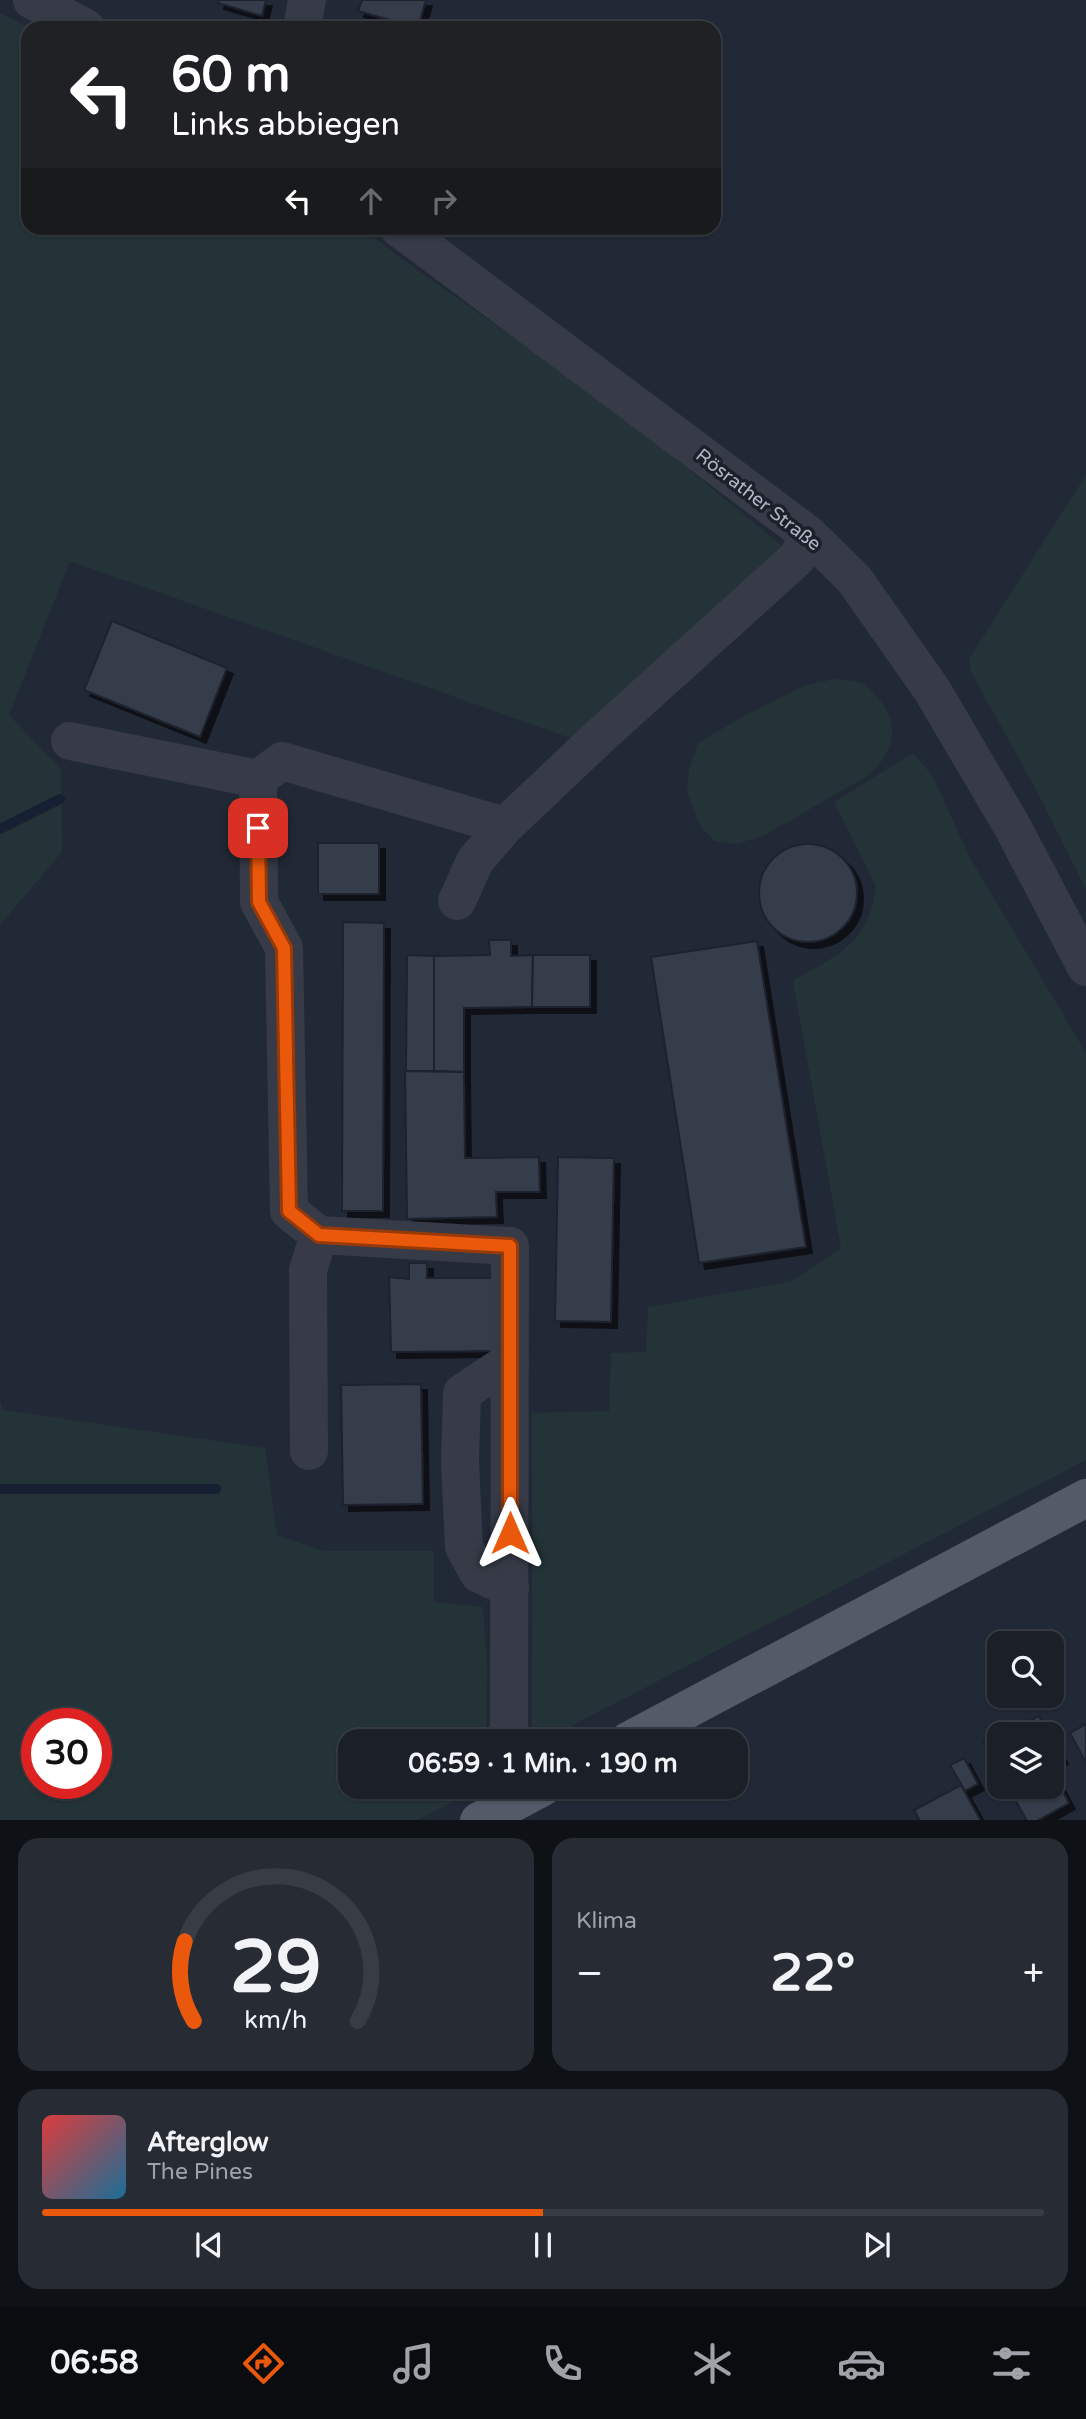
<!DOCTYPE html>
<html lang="de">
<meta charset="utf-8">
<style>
:root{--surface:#1a1f28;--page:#272c34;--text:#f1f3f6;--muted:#9fa2a8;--line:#383d45;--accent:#ea580c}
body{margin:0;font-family:"Varela Round",sans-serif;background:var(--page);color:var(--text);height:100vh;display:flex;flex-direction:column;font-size:26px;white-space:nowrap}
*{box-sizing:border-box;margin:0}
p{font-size:23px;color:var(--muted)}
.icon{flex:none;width:38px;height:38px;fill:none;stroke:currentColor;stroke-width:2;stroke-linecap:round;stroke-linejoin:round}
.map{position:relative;height:1820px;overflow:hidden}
.drawer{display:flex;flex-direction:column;gap:18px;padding:18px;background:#0e1116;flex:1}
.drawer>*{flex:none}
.guide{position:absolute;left:21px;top:21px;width:700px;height:214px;border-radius:21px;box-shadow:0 2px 5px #0004,0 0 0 2px var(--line);background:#202124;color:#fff;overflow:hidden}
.tools{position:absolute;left:987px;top:1631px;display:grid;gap:14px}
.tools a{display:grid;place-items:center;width:77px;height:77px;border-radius:14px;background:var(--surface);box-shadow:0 2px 5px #0004,0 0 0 2px var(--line);font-size:35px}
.speed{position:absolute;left:21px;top:1708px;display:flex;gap:14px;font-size:35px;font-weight:700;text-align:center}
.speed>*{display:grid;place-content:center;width:91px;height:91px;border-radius:50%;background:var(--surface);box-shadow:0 2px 5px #0004,0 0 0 2px var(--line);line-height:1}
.speed .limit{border:10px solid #d22;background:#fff;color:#111}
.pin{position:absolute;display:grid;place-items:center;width:60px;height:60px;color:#fff;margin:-30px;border-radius:14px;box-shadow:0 4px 10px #0006}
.me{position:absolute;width:77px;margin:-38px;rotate:0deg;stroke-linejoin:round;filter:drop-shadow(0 0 5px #0008)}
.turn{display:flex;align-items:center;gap:24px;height:147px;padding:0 35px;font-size:32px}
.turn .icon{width:91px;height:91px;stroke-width:2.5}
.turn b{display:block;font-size:49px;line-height:60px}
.lanes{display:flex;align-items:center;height:66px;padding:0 35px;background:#0003;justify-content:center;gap:35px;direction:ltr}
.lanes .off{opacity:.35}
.big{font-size:52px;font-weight:700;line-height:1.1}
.drawer .card{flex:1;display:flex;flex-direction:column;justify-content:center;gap:10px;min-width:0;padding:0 24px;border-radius:21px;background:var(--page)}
.drawer .dial{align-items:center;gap:0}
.dial svg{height:182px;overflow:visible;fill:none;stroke:var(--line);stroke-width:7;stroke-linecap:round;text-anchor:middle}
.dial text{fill:var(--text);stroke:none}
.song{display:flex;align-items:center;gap:21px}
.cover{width:84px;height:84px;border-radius:10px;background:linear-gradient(135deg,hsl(0 70% 55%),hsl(200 70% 35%))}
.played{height:7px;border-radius:4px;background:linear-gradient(90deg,var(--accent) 50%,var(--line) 50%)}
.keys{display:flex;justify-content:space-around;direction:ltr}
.heat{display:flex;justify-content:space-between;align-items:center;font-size:38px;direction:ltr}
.drawer .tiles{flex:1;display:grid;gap:18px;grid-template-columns:1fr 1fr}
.card:last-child{grid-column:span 2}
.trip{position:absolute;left:338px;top:1729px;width:410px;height:70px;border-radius:21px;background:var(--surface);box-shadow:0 2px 5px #0004,0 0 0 2px var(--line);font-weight:700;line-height:70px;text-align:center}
.menu{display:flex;height:112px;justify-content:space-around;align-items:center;background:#0a0c10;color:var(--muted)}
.menu .icon{width:49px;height:49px}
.menu .on{color:var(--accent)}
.menu b{font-size:32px;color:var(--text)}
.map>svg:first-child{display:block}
.green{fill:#243337;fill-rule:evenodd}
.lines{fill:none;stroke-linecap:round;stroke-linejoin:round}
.stream{stroke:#171f32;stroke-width:10}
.building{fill:#353c4c;stroke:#1d222d;stroke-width:2;filter:url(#shadow)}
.minor{stroke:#363b47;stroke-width:38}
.major{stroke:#545a67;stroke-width:38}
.route-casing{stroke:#983908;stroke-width:18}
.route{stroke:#ea580c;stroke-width:12}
.labels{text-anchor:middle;stroke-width:7;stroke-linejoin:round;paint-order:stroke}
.street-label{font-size:19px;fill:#b0b5c3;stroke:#1b202b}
</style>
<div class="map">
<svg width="1086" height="1821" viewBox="0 0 1086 1821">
<defs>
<filter id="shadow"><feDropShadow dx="6" dy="6" stdDeviation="0" flood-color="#0009"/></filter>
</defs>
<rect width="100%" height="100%" fill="#222936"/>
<g class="green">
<path d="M0,13L30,28L28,228H361L416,269L614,408L797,558L579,741L70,561L9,715L61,769L62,852L0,925Z"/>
<path d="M1086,475V889L1039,795L971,672L969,659Z"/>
<path d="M834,679C842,680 854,680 862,683C866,685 871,691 874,694C902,721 895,751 869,775L765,835L736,844L715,841L701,827L687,793L689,769L698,743L749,713L804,686Z"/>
<path d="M913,753L932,775L970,858L1086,1053V1460L542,1741H532V1413L609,1411L611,1353L646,1352L648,1307L790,1282L841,1248L793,981C836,956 870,943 876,886L834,802Z"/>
<path d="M0,1400L3,1410L265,1448L277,1535L323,1551H434V1602L483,1607L487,1666L486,1741H350V1787L485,1788L470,1793L418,1820H0ZM37,1724H96V1783H37Z"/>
</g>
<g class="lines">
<g class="stream">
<path d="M0,829L60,799"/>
<path d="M0,1489H216"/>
</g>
</g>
<g class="building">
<path d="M219,0H266L262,16L218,3Z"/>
<path d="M362,0H426L418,28L358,11Z"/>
<path d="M112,621L227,668L200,737L84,690Z"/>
<rect x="318" y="843" width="61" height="51"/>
<circle cx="808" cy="893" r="49"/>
<path d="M343,922L384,923L383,1211H342Z"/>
<path d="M489,940H511V956L533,955L532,1007L464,1008V1072L434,1071V956L490,955Z"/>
<path d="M757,941L806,1247L699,1263L651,957Z"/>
<path d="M407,955L434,956V1071H406Z"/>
<path d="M533,955H590V1007H532Z"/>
<path d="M405,1071L464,1072L465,1158L539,1157L540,1192H496L497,1217L407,1219Z"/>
<path d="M558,1157L614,1158L611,1322L555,1321Z"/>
<path d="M409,1263H427V1278H497V1351L391,1352L389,1277L409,1279Z"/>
<path d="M421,1384L423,1504L343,1505L341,1385Z"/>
<path d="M1039,1716L1049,1734H1028L1023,1725Z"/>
<path d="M1013,1724L1019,1734H999V1770L983,1741Z"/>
<path d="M1086,1724V1763L1070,1733Z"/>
<path d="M1052,1739L1062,1758L1052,1763Z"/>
<path d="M964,1758L978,1784L965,1791L950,1765Z"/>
<path d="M1052,1772L1069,1803L1037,1821H1027L1008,1787H1052Z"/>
<path d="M961,1785L981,1821H920L914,1810Z"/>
</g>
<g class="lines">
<g class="minor">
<path d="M32,0L86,28"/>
<path d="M302,28L307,0"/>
<path d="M399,228L809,535L854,579L932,690L1012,826L1086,967"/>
<path d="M70,741L258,779"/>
<path d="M505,826L282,761L258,779L259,902L284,948L289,1211L319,1235L510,1246L509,1741"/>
<path d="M457,901L475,861L505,826L599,737L797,558L809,535"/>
<path d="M309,1451L308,1270L319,1235"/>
<path d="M510,1588L479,1574L464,1547L460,1462L462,1393L510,1361"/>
</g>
<g class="major">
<path d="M628,1741L1086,1498"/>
<path d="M479,1821L543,1787"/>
</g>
</g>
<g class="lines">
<defs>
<path id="route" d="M258,828L259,902L284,948L289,1211L319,1235L510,1246V1533"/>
</defs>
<use href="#route" class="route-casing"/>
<use href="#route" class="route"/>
</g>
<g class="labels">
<g class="street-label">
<text transform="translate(759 499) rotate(38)" y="7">Rösrather Straße</text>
</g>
</g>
</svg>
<div class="tools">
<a><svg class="icon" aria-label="search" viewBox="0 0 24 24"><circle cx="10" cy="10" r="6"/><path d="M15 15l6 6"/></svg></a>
<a><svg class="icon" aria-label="layers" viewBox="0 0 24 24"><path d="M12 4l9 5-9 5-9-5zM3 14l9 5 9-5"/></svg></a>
</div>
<div class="speed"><div class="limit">30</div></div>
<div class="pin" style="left:258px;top:828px;background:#d93025"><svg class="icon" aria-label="arrive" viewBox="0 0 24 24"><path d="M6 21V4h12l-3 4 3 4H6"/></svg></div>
<svg class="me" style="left:510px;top:1533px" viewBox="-20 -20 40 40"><path d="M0-17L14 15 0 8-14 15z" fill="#ea580c" stroke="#fff" stroke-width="4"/></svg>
<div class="trip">06:59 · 1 Min. · 190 m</div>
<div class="guide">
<div class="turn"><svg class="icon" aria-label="left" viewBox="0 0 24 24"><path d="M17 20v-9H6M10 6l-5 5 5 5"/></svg><div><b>60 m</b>Links abbiegen</div></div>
<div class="lanes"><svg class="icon" aria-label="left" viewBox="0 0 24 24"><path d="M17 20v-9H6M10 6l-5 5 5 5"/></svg><svg class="icon off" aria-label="ahead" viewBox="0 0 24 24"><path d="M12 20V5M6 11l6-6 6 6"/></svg><svg class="icon off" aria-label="right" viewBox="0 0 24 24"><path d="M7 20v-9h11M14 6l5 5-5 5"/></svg></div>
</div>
</div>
<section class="drawer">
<div class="tiles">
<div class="card dial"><svg viewBox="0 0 100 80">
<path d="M14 69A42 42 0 1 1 86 69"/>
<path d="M14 69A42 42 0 0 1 10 34" stroke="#ea580c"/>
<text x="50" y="56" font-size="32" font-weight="700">29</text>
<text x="50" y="72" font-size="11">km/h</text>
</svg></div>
<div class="card"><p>Klima</p>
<div class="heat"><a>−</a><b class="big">22°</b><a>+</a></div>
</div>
<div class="card">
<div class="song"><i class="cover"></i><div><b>Afterglow</b><p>The Pines</p></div></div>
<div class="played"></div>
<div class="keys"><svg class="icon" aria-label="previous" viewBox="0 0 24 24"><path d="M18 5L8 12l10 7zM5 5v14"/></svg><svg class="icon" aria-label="pause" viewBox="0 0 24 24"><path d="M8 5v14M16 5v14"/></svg><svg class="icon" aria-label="next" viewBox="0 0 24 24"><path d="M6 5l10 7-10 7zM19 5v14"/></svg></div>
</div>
</div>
</section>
<nav class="menu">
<b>06:58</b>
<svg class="icon on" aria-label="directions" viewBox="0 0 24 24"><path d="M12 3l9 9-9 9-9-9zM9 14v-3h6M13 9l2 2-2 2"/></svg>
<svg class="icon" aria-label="music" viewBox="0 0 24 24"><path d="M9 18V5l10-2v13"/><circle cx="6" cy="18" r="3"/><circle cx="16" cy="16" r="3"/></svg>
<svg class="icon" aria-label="phone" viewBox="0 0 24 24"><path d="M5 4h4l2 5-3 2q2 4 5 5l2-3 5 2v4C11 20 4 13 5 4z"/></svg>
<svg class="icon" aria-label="climate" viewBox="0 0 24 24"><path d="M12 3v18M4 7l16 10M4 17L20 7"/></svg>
<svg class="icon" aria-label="car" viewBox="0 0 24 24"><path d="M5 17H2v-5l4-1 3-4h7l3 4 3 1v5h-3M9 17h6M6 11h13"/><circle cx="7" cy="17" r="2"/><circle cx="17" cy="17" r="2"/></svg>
<svg class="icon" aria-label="filters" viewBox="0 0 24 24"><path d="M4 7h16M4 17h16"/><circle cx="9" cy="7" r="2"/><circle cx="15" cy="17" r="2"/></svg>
</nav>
